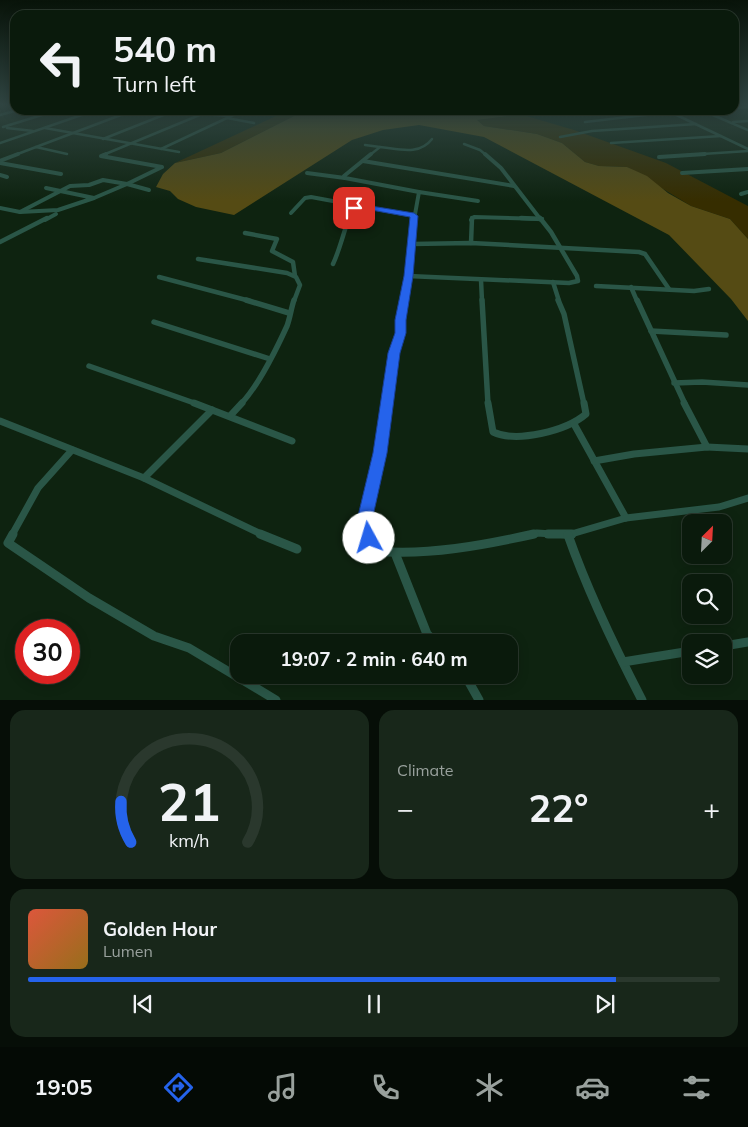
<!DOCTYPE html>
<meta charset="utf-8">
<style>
:root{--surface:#0a1a0c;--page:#18271a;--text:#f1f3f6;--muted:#99a19d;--line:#2a382d;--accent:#2563eb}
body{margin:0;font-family:Mulish,sans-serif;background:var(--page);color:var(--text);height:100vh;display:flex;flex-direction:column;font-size:19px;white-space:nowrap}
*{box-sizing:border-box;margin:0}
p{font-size:16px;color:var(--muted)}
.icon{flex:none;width:28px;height:28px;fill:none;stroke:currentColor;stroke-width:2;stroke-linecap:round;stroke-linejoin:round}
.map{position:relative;height:700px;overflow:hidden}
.side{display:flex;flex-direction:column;gap:10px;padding:10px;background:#060e07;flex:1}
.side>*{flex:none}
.guide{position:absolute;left:10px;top:10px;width:729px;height:105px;border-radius:15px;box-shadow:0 2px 12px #0003,0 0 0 1px var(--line);background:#0a1a0c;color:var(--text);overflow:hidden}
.needle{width:32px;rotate:24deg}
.buttons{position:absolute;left:682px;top:514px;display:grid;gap:10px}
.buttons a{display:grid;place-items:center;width:50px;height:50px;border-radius:10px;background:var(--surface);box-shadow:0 2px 12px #0003,0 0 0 1px var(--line);font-size:25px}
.speed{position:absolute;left:15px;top:619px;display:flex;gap:10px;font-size:25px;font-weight:700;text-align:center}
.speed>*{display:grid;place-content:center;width:65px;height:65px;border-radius:50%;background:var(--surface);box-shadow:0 2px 12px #0003,0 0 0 1px var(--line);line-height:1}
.speed .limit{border:8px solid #d22;background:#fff;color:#111}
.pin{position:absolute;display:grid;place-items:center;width:42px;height:42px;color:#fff;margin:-21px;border-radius:10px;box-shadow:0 2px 8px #0006}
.me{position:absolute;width:55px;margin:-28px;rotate:354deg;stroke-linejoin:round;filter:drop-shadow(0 0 4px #0008)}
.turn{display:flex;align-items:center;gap:18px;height:105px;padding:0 20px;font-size:22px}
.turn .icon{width:65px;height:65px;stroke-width:2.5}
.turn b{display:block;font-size:35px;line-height:42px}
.big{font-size:38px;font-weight:700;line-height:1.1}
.side .card{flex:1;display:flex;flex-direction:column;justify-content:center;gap:8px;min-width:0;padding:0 18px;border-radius:15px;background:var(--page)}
.side .dial{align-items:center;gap:0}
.dial svg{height:130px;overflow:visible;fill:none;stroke:var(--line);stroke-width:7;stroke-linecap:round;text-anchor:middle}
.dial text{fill:var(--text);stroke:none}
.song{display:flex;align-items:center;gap:15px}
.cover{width:60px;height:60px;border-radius:8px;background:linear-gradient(135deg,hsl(10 70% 55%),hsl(40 70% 35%))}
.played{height:5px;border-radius:2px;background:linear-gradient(90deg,var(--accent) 85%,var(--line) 85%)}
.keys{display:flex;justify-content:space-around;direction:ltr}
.heat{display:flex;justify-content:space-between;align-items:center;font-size:28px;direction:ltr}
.side .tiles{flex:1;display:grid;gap:10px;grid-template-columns:1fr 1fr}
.card:last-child{grid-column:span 2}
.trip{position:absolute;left:230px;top:634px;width:288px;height:50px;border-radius:15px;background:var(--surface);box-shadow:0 2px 12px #0003,0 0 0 1px var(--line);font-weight:700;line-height:50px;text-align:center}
.tabs{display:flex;height:80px;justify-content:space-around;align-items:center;background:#040a05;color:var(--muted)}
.tabs .icon{width:35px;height:35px}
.tabs .active{color:var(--accent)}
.tabs b{font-size:22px;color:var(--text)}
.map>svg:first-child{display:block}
.green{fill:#362d00}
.forest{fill:#554b14}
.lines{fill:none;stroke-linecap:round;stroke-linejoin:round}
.street-far5{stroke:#2a5647;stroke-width:2.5}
.street-far4{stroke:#2a5647;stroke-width:4}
.street-far3{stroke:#2a5647;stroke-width:4.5}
.street-far2{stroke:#2a5647;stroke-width:5.5}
.street-far1{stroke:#2a5647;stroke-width:7}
.street{stroke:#2a5647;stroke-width:9}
.route{fill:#2563eb;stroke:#184099}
</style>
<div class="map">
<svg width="748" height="700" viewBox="0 0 748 700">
<rect width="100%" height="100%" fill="#0e2310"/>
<g class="green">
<path d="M289,110H306L221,153L175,163Z"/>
<path d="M506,110L574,130L666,163L748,206V239L730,219L691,206L627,167L599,166L585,162L562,143L537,134L484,126L477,120L509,116Z"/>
</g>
<path class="forest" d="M306,110H506L509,116L477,120L484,126L537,134L562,143L585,162L599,166L627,167L647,176L668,193L691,206L730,219L748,239V321L731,299L669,235L484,137L419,125L383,130L352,140L234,215L196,207L178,199L170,191L156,187L163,174L175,163L221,153Z"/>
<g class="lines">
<g class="street-far5">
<path d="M734,108L748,107"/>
<path d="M522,110L532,114L569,110"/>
<path d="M666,110L748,149"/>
<path d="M701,110L748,130"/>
<path d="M0,115L18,110"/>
<path d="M227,118L254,123"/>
<path d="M585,122L671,112"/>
<path d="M733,122L748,121"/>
<path d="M3,127L58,110"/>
<path d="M7,128L33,131"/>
<path d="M45,128L179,152"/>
<path d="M560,137L592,131L696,124"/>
<path d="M103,139L176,110"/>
<path d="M0,143L96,110"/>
<path d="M611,143L721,136"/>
<path d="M464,144L480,150L486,155"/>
<path d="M365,145L380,147L370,155"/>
<path d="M36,147L134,110"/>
<path d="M380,147C399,149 419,156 432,139"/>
<path d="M161,149L244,110"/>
<path d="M15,155L36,147L67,154"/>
<path d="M103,155L202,114L229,116"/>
<path d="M687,155L748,151"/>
</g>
<g class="street-far4">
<path d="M371,154L344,176L345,178L419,192L414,220"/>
<path d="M485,154L501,168L541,220"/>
<path d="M659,157L705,154"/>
<path d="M0,161L18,154"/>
<path d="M363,161L514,186"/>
<path d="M0,163L61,174"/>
<path d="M307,173L345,178"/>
<path d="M682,173L748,169"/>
<path d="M0,175L7,177"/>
<path d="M419,192L478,201"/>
<path d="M741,194L748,192"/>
<path d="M94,198L127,184L149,190"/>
<path d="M0,208L20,212L70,186L89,185L103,180L127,184L162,167L101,156L106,154"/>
<path d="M20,212L58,210L94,198L46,188"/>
<path d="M291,213L305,198L311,197L414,216"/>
<path d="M45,220L56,214"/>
<path d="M348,220L352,211L359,206"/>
<path d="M471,220L474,217L542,219"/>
</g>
<g class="street-far3">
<path d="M521,218L542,219"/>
<path d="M245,233L277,239L272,251L293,262L295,276"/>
<path d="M0,242L47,218"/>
<path d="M471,243L472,218"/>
<path d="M412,244L471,243L639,252L645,254L669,289"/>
<path d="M198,259L287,273L296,277L300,285L294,301"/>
<path d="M333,264C340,249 343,234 349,218"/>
<path d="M408,276L569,283L578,281L577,276L551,232L540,218"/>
<path d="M159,277L250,301"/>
<path d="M481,280L482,301"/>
<path d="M553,282L559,301"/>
<path d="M596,286L694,291L709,289"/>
<path d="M631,287L637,301"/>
<path d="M403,301L414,218"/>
</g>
<g class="street-far2">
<path d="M246,300L289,313"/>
<path d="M482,300L488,404"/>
<path d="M558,300L564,314L584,404"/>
<path d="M637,300L685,404"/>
<path d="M154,322L270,359"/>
<path d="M651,331L726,335"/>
<path d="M89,366L197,404"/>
<path d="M674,383L702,382L748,385"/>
<path d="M241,404C259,385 276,350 287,326C290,318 291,309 294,300"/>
<path d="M387,404L394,353L401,333L400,320L404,300"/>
</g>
<g class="street-far1">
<path d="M194,403L292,441"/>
<path d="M488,403L493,432C517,443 566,431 586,414L584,403"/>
<path d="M230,416L242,403"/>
<path d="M0,421L144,478L212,410"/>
<path d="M574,424L626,518"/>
<path d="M707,447L748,449"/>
<path d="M594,461L634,454L707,447L684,403"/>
<path d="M144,478L263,535"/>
<path d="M12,535L38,488L72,450"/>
<path d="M368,535L365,516L380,453L387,403"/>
<path d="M528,535L537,533L568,535"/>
<path d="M568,535L626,518L719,507L748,498"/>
</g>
<g class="street">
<path d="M13,534L8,543L89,598L154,636L189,648L276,700"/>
<path d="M260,534L297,549"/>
<path d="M368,534L376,551C427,556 484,545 534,534"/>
<path d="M548,534H572"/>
<path d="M568,535C588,592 614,646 642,700"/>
<path d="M395,553L427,634L435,642"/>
<path d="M724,646L748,642"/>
<path d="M623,662L691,651"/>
<path d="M465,675L479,700"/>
</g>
</g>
<linearGradient id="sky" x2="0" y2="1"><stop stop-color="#081309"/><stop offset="0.52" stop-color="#304542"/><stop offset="1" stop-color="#304542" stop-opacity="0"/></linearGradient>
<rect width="748" height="201" fill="url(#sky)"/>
<path class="route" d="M359,204L414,213L418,216L413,276L406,320V333L400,353L387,453L373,516L377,538L374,543L369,545L363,543L358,516L373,453L388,353L395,333V320L404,276L410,217L360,208L354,210L350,208Z"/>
</svg>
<div class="buttons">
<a><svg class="needle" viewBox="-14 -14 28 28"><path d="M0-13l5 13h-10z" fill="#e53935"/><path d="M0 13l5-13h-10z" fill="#99a19d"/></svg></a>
<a><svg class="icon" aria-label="search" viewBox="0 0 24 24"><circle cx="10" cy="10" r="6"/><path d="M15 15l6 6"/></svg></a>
<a><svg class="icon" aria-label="layers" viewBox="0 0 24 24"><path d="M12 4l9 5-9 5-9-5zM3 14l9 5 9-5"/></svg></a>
</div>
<div class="speed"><div class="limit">30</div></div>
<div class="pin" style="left:354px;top:208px;background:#d93025"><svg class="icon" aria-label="arrive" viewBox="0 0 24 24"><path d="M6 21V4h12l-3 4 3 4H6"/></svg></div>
<svg class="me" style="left:369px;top:538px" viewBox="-20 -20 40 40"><circle r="19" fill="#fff"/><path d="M0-13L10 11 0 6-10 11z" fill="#2563eb"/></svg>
<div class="trip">19:07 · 2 min · 640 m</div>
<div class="guide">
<div class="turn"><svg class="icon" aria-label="left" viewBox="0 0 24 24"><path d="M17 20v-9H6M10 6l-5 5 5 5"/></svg><div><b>540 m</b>Turn left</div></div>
</div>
</div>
<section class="side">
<div class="tiles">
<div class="card dial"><svg viewBox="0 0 100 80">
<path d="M14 69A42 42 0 1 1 86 69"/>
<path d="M14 69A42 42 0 0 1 8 44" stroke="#2563eb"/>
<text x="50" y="56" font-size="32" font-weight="700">21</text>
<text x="50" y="72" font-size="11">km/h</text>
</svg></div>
<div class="card"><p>Climate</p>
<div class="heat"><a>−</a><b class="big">22°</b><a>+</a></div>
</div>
<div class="card">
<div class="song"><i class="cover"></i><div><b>Golden Hour</b><p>Lumen</p></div></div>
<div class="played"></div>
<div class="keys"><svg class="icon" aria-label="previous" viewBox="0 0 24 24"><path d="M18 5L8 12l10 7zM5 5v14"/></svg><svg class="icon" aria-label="pause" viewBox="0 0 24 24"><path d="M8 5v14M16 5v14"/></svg><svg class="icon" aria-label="next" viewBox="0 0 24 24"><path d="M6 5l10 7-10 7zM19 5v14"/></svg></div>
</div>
</div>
</section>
<nav class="tabs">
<b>19:05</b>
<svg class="icon active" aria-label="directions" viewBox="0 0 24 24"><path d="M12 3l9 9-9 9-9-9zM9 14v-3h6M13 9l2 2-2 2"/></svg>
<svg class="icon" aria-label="music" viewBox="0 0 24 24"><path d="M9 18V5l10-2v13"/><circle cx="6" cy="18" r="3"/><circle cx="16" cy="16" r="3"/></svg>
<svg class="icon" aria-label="phone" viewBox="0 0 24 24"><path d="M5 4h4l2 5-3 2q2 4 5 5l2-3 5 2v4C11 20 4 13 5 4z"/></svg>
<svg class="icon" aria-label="climate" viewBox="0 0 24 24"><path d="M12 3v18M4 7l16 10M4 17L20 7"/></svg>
<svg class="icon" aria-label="car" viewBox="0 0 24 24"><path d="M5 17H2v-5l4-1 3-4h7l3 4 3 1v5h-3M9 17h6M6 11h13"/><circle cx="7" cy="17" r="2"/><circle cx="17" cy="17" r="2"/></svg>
<svg class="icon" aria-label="filters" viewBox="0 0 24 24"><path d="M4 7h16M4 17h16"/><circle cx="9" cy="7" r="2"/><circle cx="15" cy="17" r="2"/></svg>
</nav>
